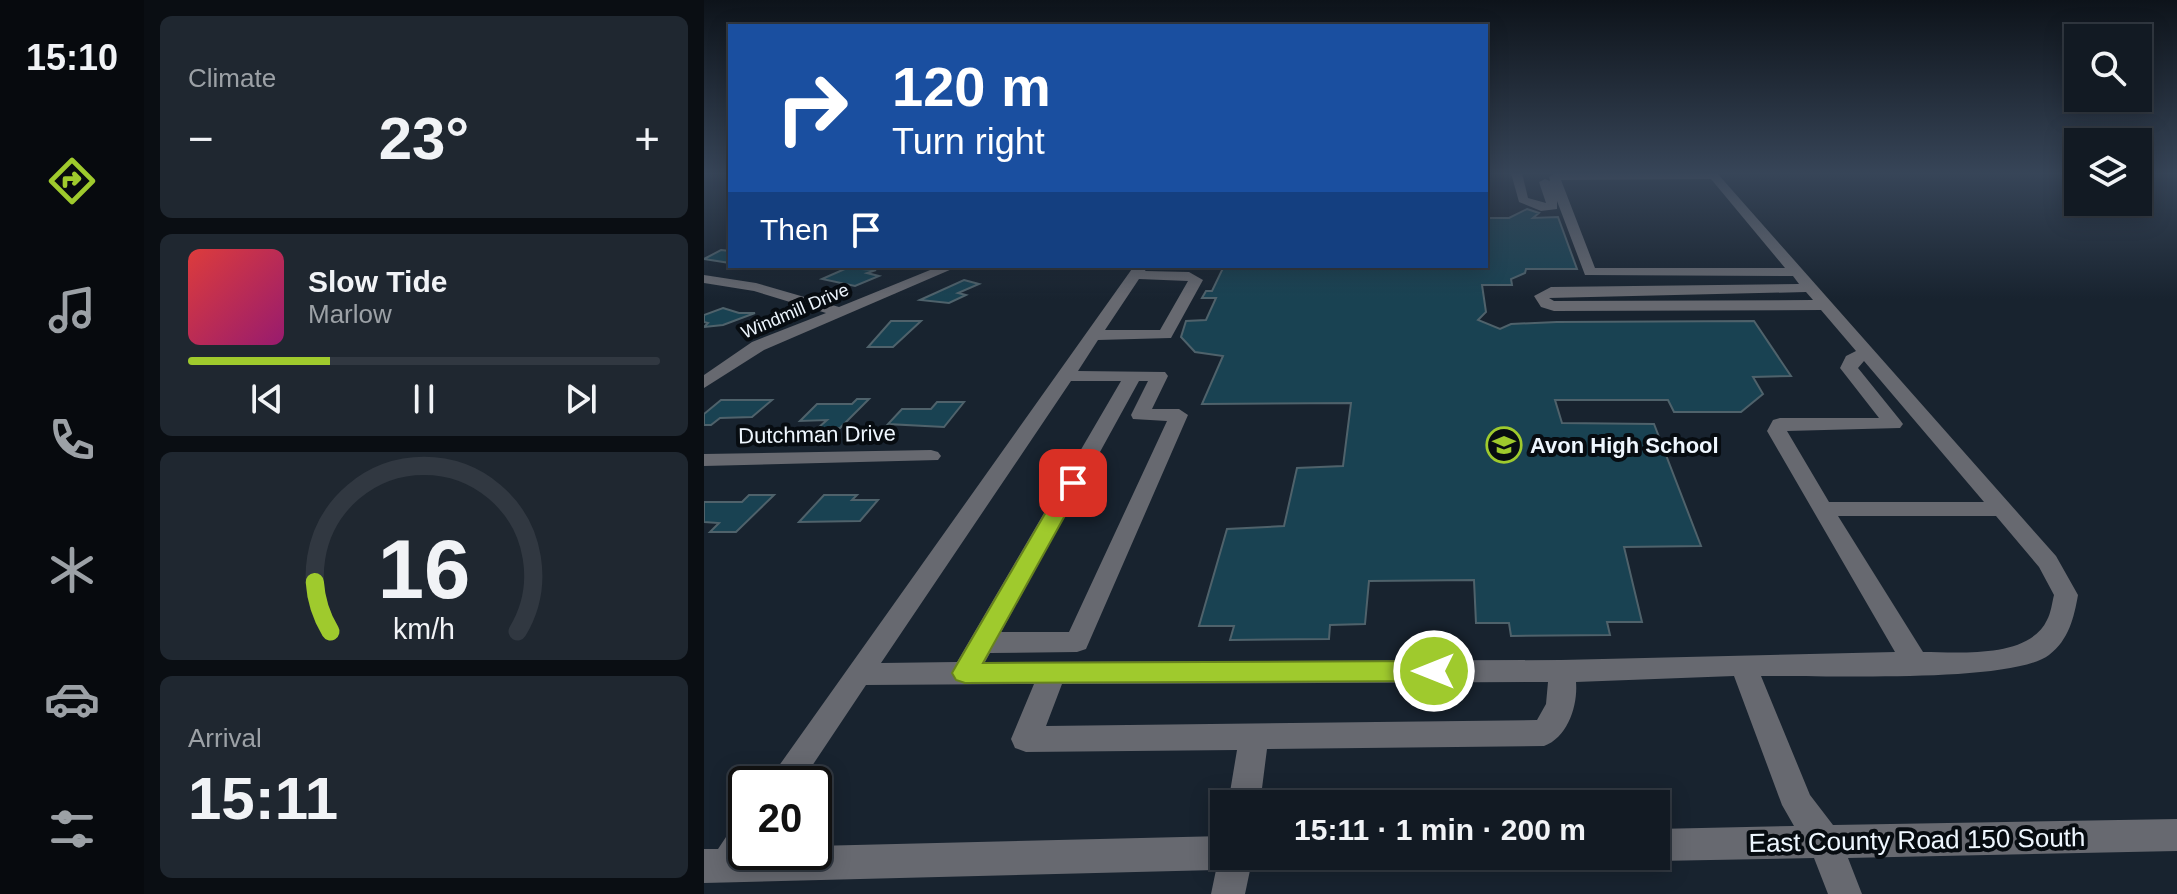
<!DOCTYPE html>
<meta charset="utf-8">
<style>
:root{--surface:#121a23;--page:#1f2730;--text:#f1f3f6;--muted:#9ca1a6;--line:#313841;--accent:#9fca2d}
body{margin:0;font-family:Helvetica,sans-serif;background:var(--page);color:var(--text);height:100vh;display:flex;flex-direction:column;font-size:30px;white-space:nowrap}
*{box-sizing:border-box;margin:0}
p{font-size:26px;color:var(--muted)}
.icon{flex:none;width:44px;height:44px;fill:none;stroke:currentColor;stroke-width:2;stroke-linecap:round;stroke-linejoin:round}
.map{position:relative;flex:1;overflow:hidden}
.details{display:flex;flex-direction:column;gap:16px;padding:16px;background:#0a0e13;width:560px}
.details>*{flex:none}
.hud{position:absolute;left:24px;top:24px;width:760px;height:244px;border-radius:0px;box-shadow:0 4px 20px #0003,0 0 0 2px var(--line);background:#1a4fa0;color:#fff;overflow:hidden}
.tools{position:absolute;left:1360px;top:24px;display:grid;gap:16px}
.tools a{display:grid;place-items:center;width:88px;height:88px;border-radius:0px;background:var(--surface);box-shadow:0 4px 20px #0003,0 0 0 2px var(--line);font-size:40px}
.speed{position:absolute;left:24px;top:766px;display:flex;gap:16px;font-size:40px;font-weight:700;text-align:center}
.speed>*{display:grid;place-content:center;width:104px;height:104px;border-radius:50%;background:var(--surface);box-shadow:0 4px 20px #0003,0 0 0 2px var(--line);line-height:1}
.speed .limit{border:4px solid #111;border-radius:12px;background:#fff;color:#111}
.pin{position:absolute;display:grid;place-items:center;width:68px;height:68px;color:#fff;margin:-34px;border-radius:16px;box-shadow:0 4px 12px #0006}
.me{position:absolute;width:88px;margin:-44px;rotate:270deg;stroke-linejoin:round;filter:drop-shadow(0 0 6px #0008)}
.turn{display:flex;align-items:center;gap:28px;height:168px;padding:0 32px;font-size:36px}
.turn .icon{width:104px;height:104px;stroke-width:2.5}
.turn b{display:block;font-size:56px;line-height:68px}
.then{display:flex;align-items:center;height:76px;padding:0 32px;background:#0003;gap:16px;font-size:30px}
.big{font-size:60px;font-weight:600;line-height:1.1}
.details .tile{flex:1;display:flex;flex-direction:column;justify-content:center;gap:12px;min-width:0;padding:0 28px;border-radius:12px;background:var(--page)}
.details .dial{align-items:center;gap:0}
.dial svg{height:208px;overflow:visible;fill:none;stroke:var(--line);stroke-width:7;stroke-linecap:round;text-anchor:middle}
.dial text{fill:var(--text);stroke:none}
.song{display:flex;align-items:center;gap:24px}
.cover{width:96px;height:96px;border-radius:12px;background:linear-gradient(135deg,hsl(0 70% 55%),hsl(320 70% 35%))}
.played{height:8px;border-radius:4px;background:linear-gradient(90deg,var(--accent) 30%,var(--line) 30%)}
.keys{display:flex;justify-content:space-around;direction:ltr}
.heat{display:flex;justify-content:space-between;align-items:center;font-size:44px;direction:ltr}
.trip{position:absolute;left:506px;top:790px;width:460px;height:80px;border-radius:0px;background:var(--surface);box-shadow:0 4px 20px #0003,0 0 0 2px var(--line);font-weight:600;line-height:80px;text-align:center}
main{display:flex;flex:1;min-height:0}
.tabs{display:flex;flex-direction:column;width:144px;justify-content:space-around;align-items:center;background:#070a0e;color:var(--muted)}
.tabs .icon{width:56px;height:56px}
.tabs .on{color:var(--accent)}
.tabs b{font-size:36px;color:var(--text)}
.map>svg:first-child{display:block}
.building{fill:#194252;stroke:#4f626b;stroke-width:2}
.lines{fill:none;stroke-linecap:round;stroke-linejoin:round}
.minor{fill:#676970;fill-rule:evenodd}
.route{fill:#9fca2d;stroke:#67831d;stroke-width:2}
.labels{text-anchor:middle;stroke-width:8;stroke-linejoin:round;paint-order:stroke}
.far-street-label{font-size:18px;fill:#eef6fe;stroke:#070c11}
.street-label{font-size:22px;fill:#eef6fe;stroke:#070c11}
.poi-label{font-size:22px;font-weight:bold;fill:#eef6fe;stroke:#070c11;text-anchor:start}
.near-street-label{font-size:26px;fill:#eef6fe;stroke:#070c11}
</style>
<main>
<nav class="tabs">
<b>15:10</b>
<svg class="icon on" aria-label="directions" viewBox="0 0 24 24"><path d="M12 3l9 9-9 9-9-9zM9 14v-3h6M13 9l2 2-2 2"/></svg>
<svg class="icon" aria-label="music" viewBox="0 0 24 24"><path d="M9 18V5l10-2v13"/><circle cx="6" cy="18" r="3"/><circle cx="16" cy="16" r="3"/></svg>
<svg class="icon" aria-label="phone" viewBox="0 0 24 24"><path d="M5 4h4l2 5-3 2q2 4 5 5l2-3 5 2v4C11 20 4 13 5 4z"/></svg>
<svg class="icon" aria-label="climate" viewBox="0 0 24 24"><path d="M12 3v18M4 7l16 10M4 17L20 7"/></svg>
<svg class="icon" aria-label="car" viewBox="0 0 24 24"><path d="M5 17H2v-5l4-1 3-4h7l3 4 3 1v5h-3M9 17h6M6 11h13"/><circle cx="7" cy="17" r="2"/><circle cx="17" cy="17" r="2"/></svg>
<svg class="icon" aria-label="filters" viewBox="0 0 24 24"><path d="M4 7h16M4 17h16"/><circle cx="9" cy="7" r="2"/><circle cx="15" cy="17" r="2"/></svg>
</nav>
<section class="details">
<div class="tile"><p>Climate</p>
<div class="heat"><a>−</a><b class="big">23°</b><a>+</a></div>
</div>
<div class="tile">
<div class="song"><i class="cover"></i><div><b>Slow Tide</b><p>Marlow</p></div></div>
<div class="played"></div>
<div class="keys"><svg class="icon" aria-label="previous" viewBox="0 0 24 24"><path d="M18 5L8 12l10 7zM5 5v14"/></svg><svg class="icon" aria-label="pause" viewBox="0 0 24 24"><path d="M8 5v14M16 5v14"/></svg><svg class="icon" aria-label="next" viewBox="0 0 24 24"><path d="M6 5l10 7-10 7zM19 5v14"/></svg></div>
</div>
<div class="tile dial"><svg viewBox="0 0 100 80">
<path d="M14 69A42 42 0 1 1 86 69"/>
<path d="M14 69A42 42 0 0 1 8 50" stroke="#9fca2d"/>
<text x="50" y="56" font-size="32" font-weight="700">16</text>
<text x="50" y="72" font-size="11">km/h</text>
</svg></div>
<div class="tile"><p>Arrival</p><b class="big">15:11</b></div>
</section>
<div class="map">
<svg width="1473" height="894" viewBox="0 0 1473 894">
<rect width="100%" height="100%" fill="#18232f"/>
<g class="building">
<path d="M823,209L835,213L829,218L854,217L873,269H822L821,273L807,279L808,285H778L782,312L774,320L796,329L807,324L853,322L1050,321L1087,376L1049,377L1059,394L1037,412H970L964,400H851L858,423L950,424L997,546L920,547L938,622H903L906,635L807,636L805,623H772L770,580L665,581L661,624L626,625L625,639L526,640L530,626H495L523,529L580,526L593,468L639,466L647,403L498,404L519,356L491,352L477,337L482,321L502,320L512,298H498L502,291H508L520,266H782V218H805Z"/>
<path d="M17,250L26,251V263L0,259Z"/>
<path d="M143,268L172,270L163,273L175,276L151,286L118,279Z"/>
<path d="M260,280L275,284L254,293L262,295L245,303L216,300Z"/>
<path d="M19,308L35,313H51L19,325L0,327L4,323L0,322V315Z"/>
<path d="M187,321H217L189,347H164Z"/>
<path d="M153,399H165L136,428H114L123,420L96,421L113,404H148Z"/>
<path d="M17,400H68L48,417L16,418L7,425H0V414Z"/>
<path d="M233,402H260L240,427L184,424L198,409H227Z"/>
<path d="M45,495H70L32,532H6L15,523L0,522V502H38Z"/>
<path d="M120,495H153L148,500H174L156,521L95,522Z"/>
</g>
<g class="lines">
<g class="minor">
<path d="M807,173H818L824,198L842,203L835,182L841,179L846,181L845,177L850,174L1013,173L1352,556L1374,595C1370,617 1365,640 1345,655C1307,684 1113,675 1057,676L1106,795L1129,825L1473,819V851L1144,858L1158,894H1124L1110,858L952,861L940,857L952,856V829L1090,826L1078,805L1030,676L872,682C874,705 864,737 840,746L563,749L556,804H524L533,750L322,752L311,748L307,739L330,684L162,685L96,784H62L430,266H444L441,271L485,272L499,280L467,338L394,340L374,371L461,372L464,376L448,409H475L484,415L382,649L373,652L286,653L281,662L857,660L1191,652L1063,431L1069,420L1076,418H1175L1136,368L1142,356L1152,351L1117,310L850,311L837,307L830,296L847,287L1095,284L1089,276L881,275L853,201V209L837,211L815,202ZM1007,179L1081,268H891L857,180ZM435,279L484,281L456,330H401ZM1102,292L1109,300L850,301L845,298ZM1160,361L1280,502H1125L1083,431L1196,428L1199,424L1196,420L1154,368ZM367,381H417L253,662L177,663ZM435,381H444L427,415L429,419L463,421L365,632H297ZM1134,516H1292L1335,567L1350,595C1348,603 1347,613 1343,620C1325,659 1254,652 1219,652ZM844,682L842,704L833,720L342,726L358,684Z"/>
<path d="M236,266H255L60,350L0,388V375L48,342L122,313L50,291L0,283V275L52,283L135,307Z"/>
<path d="M227,450L234,452L237,456L234,460L0,466V454Z"/>
<path d="M42,820V852H110V846L520,836V856H549L541,894H507L512,870L0,883V849H14L30,825Z"/>
</g>
</g>
<linearGradient id="sky" x2="0" y2="1"><stop stop-color="#0d131a"/><stop offset="0.58" stop-color="#374558"/><stop offset="1" stop-color="#374558" stop-opacity="0"/></linearGradient>
<rect width="1473" height="299" fill="url(#sky)"/>
<path class="route" d="M369,477L379,483L279,663L730,661L739,664L743,671L739,678L730,681L261,683L252,680L248,673L252,666L359,483Z"/>
<defs>
<symbol id="school-ring" viewBox="-11 -11 22 22"><circle r="9.5" fill="#070c11" stroke="#9fca2d" stroke-width="1.5"/><path d="M0-5L7-2L0 1L-7-2ZM-4 1L0 2.5L4 1V4Q0 6-4 4Z" fill="#9fca2d"/></symbol>
</defs>
<g fill-rule="evenodd">
<use href="#school-ring" x="780" y="425" width="40" height="40"/>
</g>
<g class="labels">
<g class="far-street-label">
<text transform="translate(91 311) rotate(-23)" y="6">Windmill Drive</text>
</g>
<g class="street-label">
<text transform="translate(113 434) rotate(-1)" y="8">Dutchman Drive</text>
</g>
<g class="poi-label">
<text x="826" y="453">Avon High School</text>
</g>
<g class="near-street-label">
<text transform="translate(1213 840) rotate(-1)" y="9">East County Road 150 South</text>
</g>
</g>
</svg>
<div class="tools">
<a><svg class="icon" aria-label="search" viewBox="0 0 24 24"><circle cx="10" cy="10" r="6"/><path d="M15 15l6 6"/></svg></a>
<a><svg class="icon" aria-label="layers" viewBox="0 0 24 24"><path d="M12 4l9 5-9 5-9-5zM3 14l9 5 9-5"/></svg></a>
</div>
<div class="speed"><div class="limit">20</div></div>
<div class="pin" style="left:369px;top:483px;background:#d93025"><svg class="icon" aria-label="arrive" viewBox="0 0 24 24"><path d="M6 21V4h12l-3 4 3 4H6"/></svg></div>
<svg class="me" style="left:730px;top:671px" viewBox="-20 -20 40 40"><circle r="17" fill="#9fca2d" stroke="#fff" stroke-width="3"/><path d="M0-11L8 9 0 5-8 9z" fill="#fff"/></svg>
<div class="trip">15:11 · 1 min · 200 m</div>
<div class="hud">
<div class="turn"><svg class="icon" aria-label="right" viewBox="0 0 24 24"><path d="M7 20v-9h11M14 6l5 5-5 5"/></svg><div><b>120 m</b>Turn right</div></div>
<div class="then">Then<svg class="icon" aria-label="arrive" viewBox="0 0 24 24"><path d="M6 21V4h12l-3 4 3 4H6"/></svg></div>
</div>
</div>
</main>
